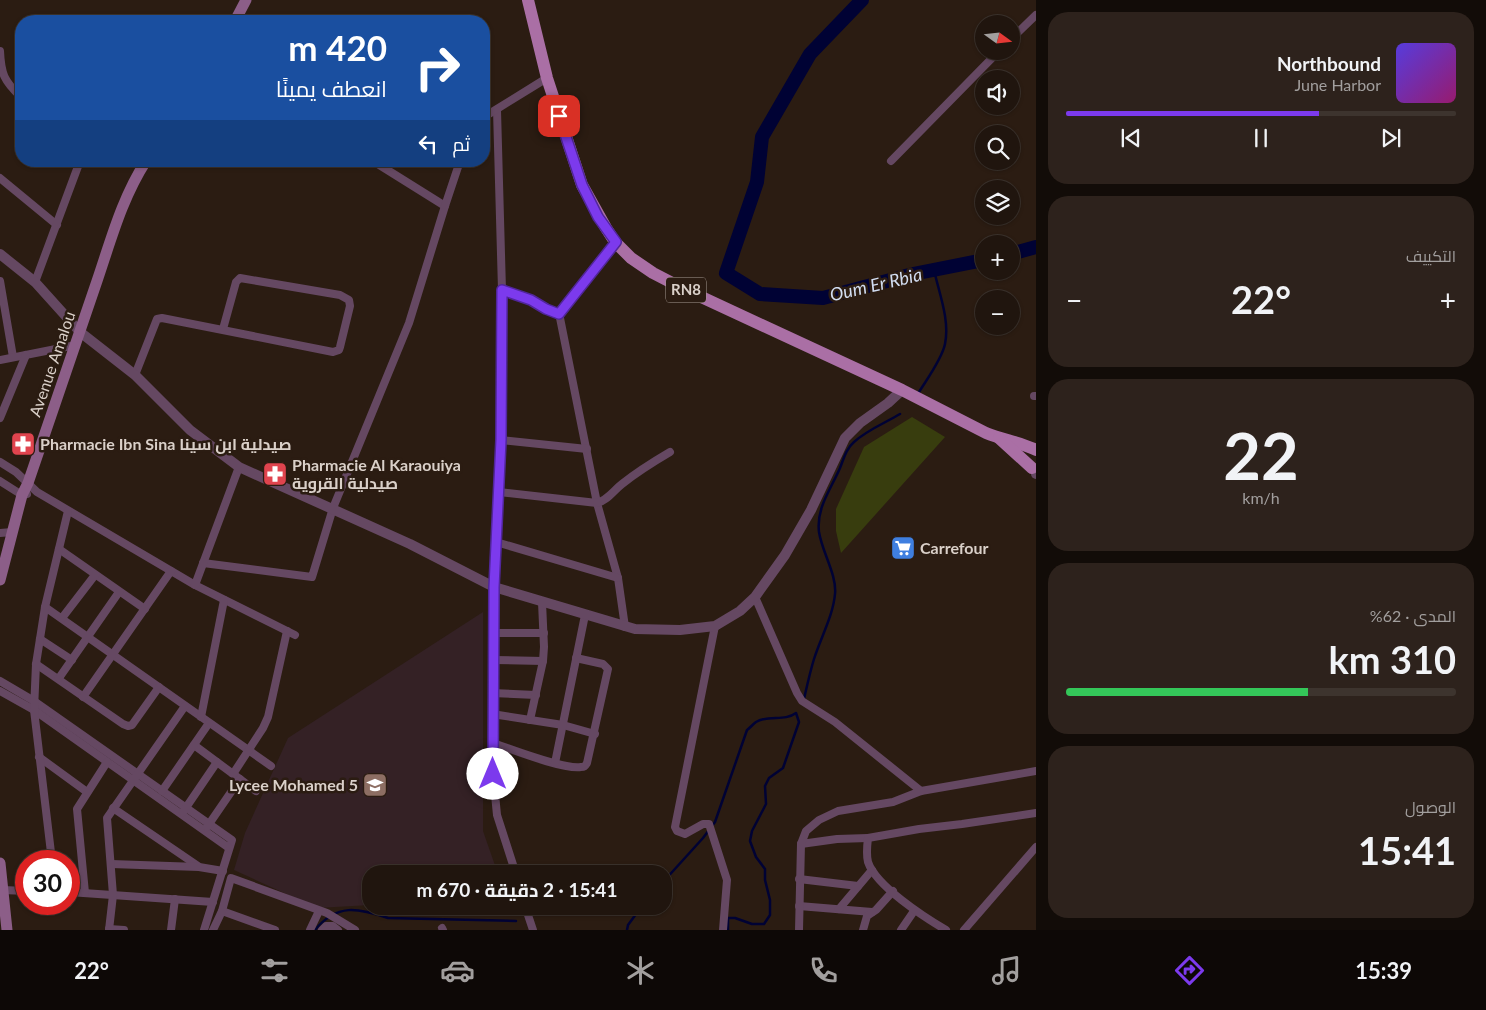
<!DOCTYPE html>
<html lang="ar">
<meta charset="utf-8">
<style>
:root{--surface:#20150e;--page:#2d221c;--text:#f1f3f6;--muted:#a29f9e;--line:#3d342e;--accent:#7c3aed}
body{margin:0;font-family:Lato,Cairo,sans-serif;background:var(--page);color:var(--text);direction:rtl;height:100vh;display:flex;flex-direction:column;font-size:19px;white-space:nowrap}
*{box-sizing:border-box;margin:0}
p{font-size:16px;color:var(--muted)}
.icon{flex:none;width:28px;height:28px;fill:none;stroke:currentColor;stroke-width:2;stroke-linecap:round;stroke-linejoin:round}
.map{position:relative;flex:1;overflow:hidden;direction:ltr}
.drawer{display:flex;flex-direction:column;gap:12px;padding:12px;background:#120c08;width:450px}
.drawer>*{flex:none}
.guide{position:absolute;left:15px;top:15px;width:475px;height:152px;border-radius:20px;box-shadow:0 1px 4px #0004,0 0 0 1px var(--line);direction:rtl;background:#1a4fa0;color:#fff;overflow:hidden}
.needle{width:32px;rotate:105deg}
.fabs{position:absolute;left:975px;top:15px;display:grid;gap:10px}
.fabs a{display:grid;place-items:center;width:45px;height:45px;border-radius:50%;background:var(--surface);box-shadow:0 1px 4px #0004,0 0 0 1px var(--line);font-size:25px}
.speed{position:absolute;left:15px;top:850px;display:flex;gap:10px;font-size:25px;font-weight:700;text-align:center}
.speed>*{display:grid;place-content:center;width:65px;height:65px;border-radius:50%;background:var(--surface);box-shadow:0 1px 4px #0004,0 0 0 1px var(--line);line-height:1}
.speed .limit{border:8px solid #d22;background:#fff;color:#111}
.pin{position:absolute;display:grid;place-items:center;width:42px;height:42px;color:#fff;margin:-21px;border-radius:10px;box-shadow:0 2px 8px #0006}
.me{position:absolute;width:55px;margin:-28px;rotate:0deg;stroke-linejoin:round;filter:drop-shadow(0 0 4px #0008)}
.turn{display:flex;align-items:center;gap:18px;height:105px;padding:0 20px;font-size:22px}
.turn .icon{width:65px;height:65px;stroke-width:2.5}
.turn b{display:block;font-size:35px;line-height:42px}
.then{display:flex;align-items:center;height:48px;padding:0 20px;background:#0003;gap:10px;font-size:19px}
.big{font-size:38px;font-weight:700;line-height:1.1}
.drawer .card{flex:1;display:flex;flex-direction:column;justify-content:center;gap:8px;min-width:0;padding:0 18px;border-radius:20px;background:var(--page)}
.drawer .dial{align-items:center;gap:0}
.dial b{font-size:65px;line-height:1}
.song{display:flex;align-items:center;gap:15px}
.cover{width:60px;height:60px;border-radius:8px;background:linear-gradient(135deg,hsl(250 70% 55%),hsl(320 70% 35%))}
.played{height:5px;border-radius:2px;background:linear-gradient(90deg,var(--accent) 65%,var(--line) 65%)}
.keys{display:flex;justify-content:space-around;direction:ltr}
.heat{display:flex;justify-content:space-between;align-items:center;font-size:28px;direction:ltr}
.charge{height:8px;border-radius:4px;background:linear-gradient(90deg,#34c759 62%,var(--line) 0)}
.trip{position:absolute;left:362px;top:865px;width:310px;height:50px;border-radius:20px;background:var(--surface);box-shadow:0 1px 4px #0004,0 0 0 1px var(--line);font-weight:700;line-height:50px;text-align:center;direction:rtl}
.tab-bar{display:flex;height:80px;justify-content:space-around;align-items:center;background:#0d0806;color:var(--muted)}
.tab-bar .icon{width:35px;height:35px}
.tab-bar .on{color:var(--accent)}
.tab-bar b{font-size:22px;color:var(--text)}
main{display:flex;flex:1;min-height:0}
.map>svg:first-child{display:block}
.education{fill:#342125}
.green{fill:#383d0e}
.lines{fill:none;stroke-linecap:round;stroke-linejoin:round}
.stream{stroke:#000234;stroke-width:2.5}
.river{stroke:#000234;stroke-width:14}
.minor{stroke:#654862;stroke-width:8}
.tertiary{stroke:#654862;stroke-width:10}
.secondary{stroke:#8c5e88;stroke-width:11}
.primary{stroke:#aa6fa5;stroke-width:12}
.route-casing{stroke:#51269a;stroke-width:12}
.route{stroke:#7c3aed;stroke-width:9}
.labels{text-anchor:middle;stroke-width:5;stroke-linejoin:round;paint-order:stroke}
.shield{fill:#2b1c12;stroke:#a69a92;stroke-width:1}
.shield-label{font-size:15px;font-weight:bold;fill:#dad0c9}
.street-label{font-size:16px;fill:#dad0c9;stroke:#2b1c12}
.poi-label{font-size:16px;font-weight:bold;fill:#dad0c9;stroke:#2b1c12;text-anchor:start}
.water-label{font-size:18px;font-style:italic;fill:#d2ddf1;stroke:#2b1c12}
</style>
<main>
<section class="drawer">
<div class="card">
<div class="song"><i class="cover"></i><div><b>Northbound</b><p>June Harbor</p></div></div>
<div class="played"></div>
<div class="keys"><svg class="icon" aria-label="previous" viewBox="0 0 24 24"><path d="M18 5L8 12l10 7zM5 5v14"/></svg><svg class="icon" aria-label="pause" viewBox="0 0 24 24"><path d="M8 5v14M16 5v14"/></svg><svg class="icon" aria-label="next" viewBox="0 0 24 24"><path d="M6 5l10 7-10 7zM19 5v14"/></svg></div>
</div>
<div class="card"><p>التكييف</p>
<div class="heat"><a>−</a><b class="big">22°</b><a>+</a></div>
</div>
<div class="card dial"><b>22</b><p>km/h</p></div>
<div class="card"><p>المدى · 62%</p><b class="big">310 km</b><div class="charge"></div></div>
<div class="card"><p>الوصول</p><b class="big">15:41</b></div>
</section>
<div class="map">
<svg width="1036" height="930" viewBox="0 0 1036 930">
<rect width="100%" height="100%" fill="#2b1c12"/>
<g class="education">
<path d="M483,612V831L498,874H371V905L317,908L234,870L245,833L288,738Z"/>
<path d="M385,906H510L513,916L398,914Z"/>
</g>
<path class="green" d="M912,417L945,437L841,553L836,531V509L864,447Z"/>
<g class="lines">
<g class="stream">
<path d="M919,392C927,379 942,359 945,344C950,320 939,293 934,270"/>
<path d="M804,699C807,686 810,672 814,659C821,637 833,616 835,594C837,575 822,552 819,532C816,508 831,489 840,468C844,458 846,449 854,442C867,430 885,423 900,414"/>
<path d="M664,881L703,838L715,822L747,730C750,728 753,724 756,722C769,714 784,722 796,713L799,722L783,768L769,778L765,786L766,804L752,831L750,841L756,857L765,869V880L770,900V915L764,924H752L735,918H728V930"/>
<path d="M315,930C337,903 358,908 388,918L516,921"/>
<path d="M627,930L628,925L642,906"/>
</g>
<g class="river">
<path d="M862,0L810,54L762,137L757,182L726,273L760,294L823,298L913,274L984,260"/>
<path d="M1011,254L1036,247"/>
</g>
<g class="minor">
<path d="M1011,39L1036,15"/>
<path d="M0,51C1,74 4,81 21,97"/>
<path d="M497,110L502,290L501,440L494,587L493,774L497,815L516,874"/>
<path d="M484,117L547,78"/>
<path d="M373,161L445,206"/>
<path d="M891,161L999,51"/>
<path d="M0,178L57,225"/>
<path d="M0,281L13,357"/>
<path d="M35,282L80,161"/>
<path d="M502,290L531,300L546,309L559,313L615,242"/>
<path d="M559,313L597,503L618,578L625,627"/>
<path d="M0,360L76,345"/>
<path d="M135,375L157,319L162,318L333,352L339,350L340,347L350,306L349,300L340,295L240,278L236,282L223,329"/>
<path d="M1034,396H1036"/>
<path d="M0,418L26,355"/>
<path d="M501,440L587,449"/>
<path d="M0,462L16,472L37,492L195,585L295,635"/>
<path d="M0,481L22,495L27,494"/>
<path d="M499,492L597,503C608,500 613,491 622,484C637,472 653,462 670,452"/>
<path d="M0,533L12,532"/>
<path d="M496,542L618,578"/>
<path d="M59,549L145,609"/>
<path d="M203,563L312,577L333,508L409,323L445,206L460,161"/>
<path d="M195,585L239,467"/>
<path d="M755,597L797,693L802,701L835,722L921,791"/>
<path d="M45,607L271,766"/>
<path d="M62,618L95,575"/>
<path d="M715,626L675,827L677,831L685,834L703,824H709L727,880L723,930"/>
<path d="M493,633H544"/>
<path d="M40,639L72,660"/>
<path d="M493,660L543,661"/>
<path d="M36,664L123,724L128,726L132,725L159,687"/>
<path d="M59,678L119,592"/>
<path d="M0,681L34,701L232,840L204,930"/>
<path d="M0,691L34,710L229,848"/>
<path d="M492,693L536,695"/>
<path d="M83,697L171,571"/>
<path d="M492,714L563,725L595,734"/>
<path d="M201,717L224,600"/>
<path d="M530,720L543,661L544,647L542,602"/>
<path d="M493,743C511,749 564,770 581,767C585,767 585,766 587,763L608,669L603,664L576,658"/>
<path d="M194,745L256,791"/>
<path d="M39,757L87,792"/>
<path d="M555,763L585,615"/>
<path d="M233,774L263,728L268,717L287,631"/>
<path d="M162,791L209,723"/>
<path d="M113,808L198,866"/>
<path d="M183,812L217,762"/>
<path d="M207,827L240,779"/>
<path d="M801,844L837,839L868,838"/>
<path d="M52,861L34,710L36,664L45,607L68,511"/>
<path d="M111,864L199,867L223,871"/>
<path d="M799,879L858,886"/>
<path d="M3,890L26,891"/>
<path d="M69,892L213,902"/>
<path d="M85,893L77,809L107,762"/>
<path d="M525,906L533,930"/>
<path d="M799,906L872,912"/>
<path d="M839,909L872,870"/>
<path d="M222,911L275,930"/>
<path d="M442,928L443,930"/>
<path d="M109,929L124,930"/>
<path d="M109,930L113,895L107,818L185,706"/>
<path d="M171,930L175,899"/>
<path d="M213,930L222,911L231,878L327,913L355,930"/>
<path d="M310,930L319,911"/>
<path d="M322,930L326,926H333L338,930"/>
<path d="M799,930L801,844L806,831L819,820L838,811L893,802L921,791L1036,771"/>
<path d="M863,930L867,916L876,910L893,891"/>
<path d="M901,930L914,911"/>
<path d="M946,930C924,917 876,886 868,862C866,854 867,846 868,838L919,829L962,824L1036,813"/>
<path d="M964,930L1036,847"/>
</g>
<g class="tertiary">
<path d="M0,254L35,282L80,332L135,375L190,430L239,467L410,544L494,587L635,629L680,630L715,626L740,611L755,597L785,555L811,510L845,438L860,423L888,403L902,390"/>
<path d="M1036,473V474"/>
</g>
<g class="secondary">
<path d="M235,21L246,0"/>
<path d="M0,580L22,495L28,483C51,416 74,348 97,281C111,240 122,198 146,161"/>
<path d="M0,863L7,930"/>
</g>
<g class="primary">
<path d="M528,0L547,78L582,185L606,228L615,242L631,258L653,273L682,288L902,390L986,433C1003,440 1020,442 1036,450"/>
<path d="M999,438L1032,468"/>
</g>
</g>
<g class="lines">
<defs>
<path id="route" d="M493,774L494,587L501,440L502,290L531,300L546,309L559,314L616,242L598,217L582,185L559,116"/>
</defs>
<use href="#route" class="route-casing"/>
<use href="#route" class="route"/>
</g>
<defs>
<symbol id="pharmacy-square" viewBox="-11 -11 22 22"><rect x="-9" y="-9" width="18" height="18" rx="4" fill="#e0444e" stroke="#2b1c12"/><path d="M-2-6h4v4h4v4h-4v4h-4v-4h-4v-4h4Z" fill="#fff"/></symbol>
<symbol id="supermarket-square" viewBox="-11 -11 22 22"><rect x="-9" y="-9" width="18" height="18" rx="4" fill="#3f7fe0" stroke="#2b1c12"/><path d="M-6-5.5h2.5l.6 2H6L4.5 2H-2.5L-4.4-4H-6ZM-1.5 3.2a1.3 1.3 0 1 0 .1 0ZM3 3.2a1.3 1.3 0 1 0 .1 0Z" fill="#fff"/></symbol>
<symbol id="university-square" viewBox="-11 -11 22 22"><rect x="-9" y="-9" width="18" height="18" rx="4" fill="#8d6e63" stroke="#2b1c12"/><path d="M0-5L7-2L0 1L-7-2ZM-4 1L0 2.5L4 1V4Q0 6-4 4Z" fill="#fff"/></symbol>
</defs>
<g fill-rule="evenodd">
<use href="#pharmacy-square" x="9" y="430" width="28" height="28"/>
<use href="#pharmacy-square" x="261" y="460" width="28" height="28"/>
<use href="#supermarket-square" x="889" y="534" width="28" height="28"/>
<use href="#university-square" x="361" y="771" width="28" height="28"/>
</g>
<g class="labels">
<rect class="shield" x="666" y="277.5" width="40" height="25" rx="4"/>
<g class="shield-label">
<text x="686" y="295">RN8</text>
</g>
<g class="street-label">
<text transform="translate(52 364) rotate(-71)" y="6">Avenue Amalou</text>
</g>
<g class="poi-label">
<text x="40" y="450">Pharmacie Ibn Sina صيدلية ابن سينا</text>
<text x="292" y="471">Pharmacie Al Karaouiya<tspan x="292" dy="18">صيدلية القروية</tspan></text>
<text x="920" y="554">Carrefour</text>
<text x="358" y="791" text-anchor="end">Lycee Mohamed 5</text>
</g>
<g class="water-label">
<text transform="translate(876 285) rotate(-13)" y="6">Oum Er Rbia</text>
</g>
</g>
</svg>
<div class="fabs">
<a><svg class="needle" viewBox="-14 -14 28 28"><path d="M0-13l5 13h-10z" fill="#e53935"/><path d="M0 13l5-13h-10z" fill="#a29f9e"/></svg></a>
<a><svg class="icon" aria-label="sound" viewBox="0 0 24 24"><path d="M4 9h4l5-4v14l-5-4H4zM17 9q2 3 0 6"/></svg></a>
<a><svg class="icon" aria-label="search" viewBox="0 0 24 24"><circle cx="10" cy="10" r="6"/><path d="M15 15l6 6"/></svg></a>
<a><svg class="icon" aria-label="layers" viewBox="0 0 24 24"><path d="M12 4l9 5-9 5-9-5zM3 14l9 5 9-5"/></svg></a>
<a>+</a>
<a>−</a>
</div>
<div class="speed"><div class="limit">30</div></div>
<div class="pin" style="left:559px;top:116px;background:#d93025"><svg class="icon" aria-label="arrive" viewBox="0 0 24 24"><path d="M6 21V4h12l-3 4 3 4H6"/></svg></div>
<svg class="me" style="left:493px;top:774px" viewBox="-20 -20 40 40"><circle r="19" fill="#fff"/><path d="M0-13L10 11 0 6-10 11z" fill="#7c3aed"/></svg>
<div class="trip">15:41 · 2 دقيقة · 670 m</div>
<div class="guide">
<div class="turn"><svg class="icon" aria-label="right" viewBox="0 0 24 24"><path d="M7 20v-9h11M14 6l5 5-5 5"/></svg><div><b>420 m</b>انعطف يمينًا</div></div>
<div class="then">ثم<svg class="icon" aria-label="left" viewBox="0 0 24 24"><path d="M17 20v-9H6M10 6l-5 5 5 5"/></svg></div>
</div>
</div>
</main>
<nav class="tab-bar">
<b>15:39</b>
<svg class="icon on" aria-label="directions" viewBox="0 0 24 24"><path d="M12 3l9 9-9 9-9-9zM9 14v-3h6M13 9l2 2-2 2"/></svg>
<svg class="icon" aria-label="music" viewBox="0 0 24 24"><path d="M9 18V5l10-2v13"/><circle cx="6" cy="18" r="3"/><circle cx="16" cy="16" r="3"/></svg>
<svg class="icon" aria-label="phone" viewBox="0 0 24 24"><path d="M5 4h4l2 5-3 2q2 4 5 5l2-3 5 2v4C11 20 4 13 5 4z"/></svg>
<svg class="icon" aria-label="climate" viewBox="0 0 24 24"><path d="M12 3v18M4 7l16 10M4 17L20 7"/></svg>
<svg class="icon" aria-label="car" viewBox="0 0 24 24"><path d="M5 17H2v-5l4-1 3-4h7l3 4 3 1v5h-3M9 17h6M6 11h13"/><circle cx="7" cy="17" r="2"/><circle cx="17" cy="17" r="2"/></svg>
<svg class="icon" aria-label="filters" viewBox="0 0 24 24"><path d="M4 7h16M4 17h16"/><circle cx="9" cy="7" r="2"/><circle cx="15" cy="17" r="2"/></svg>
<b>22°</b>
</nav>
